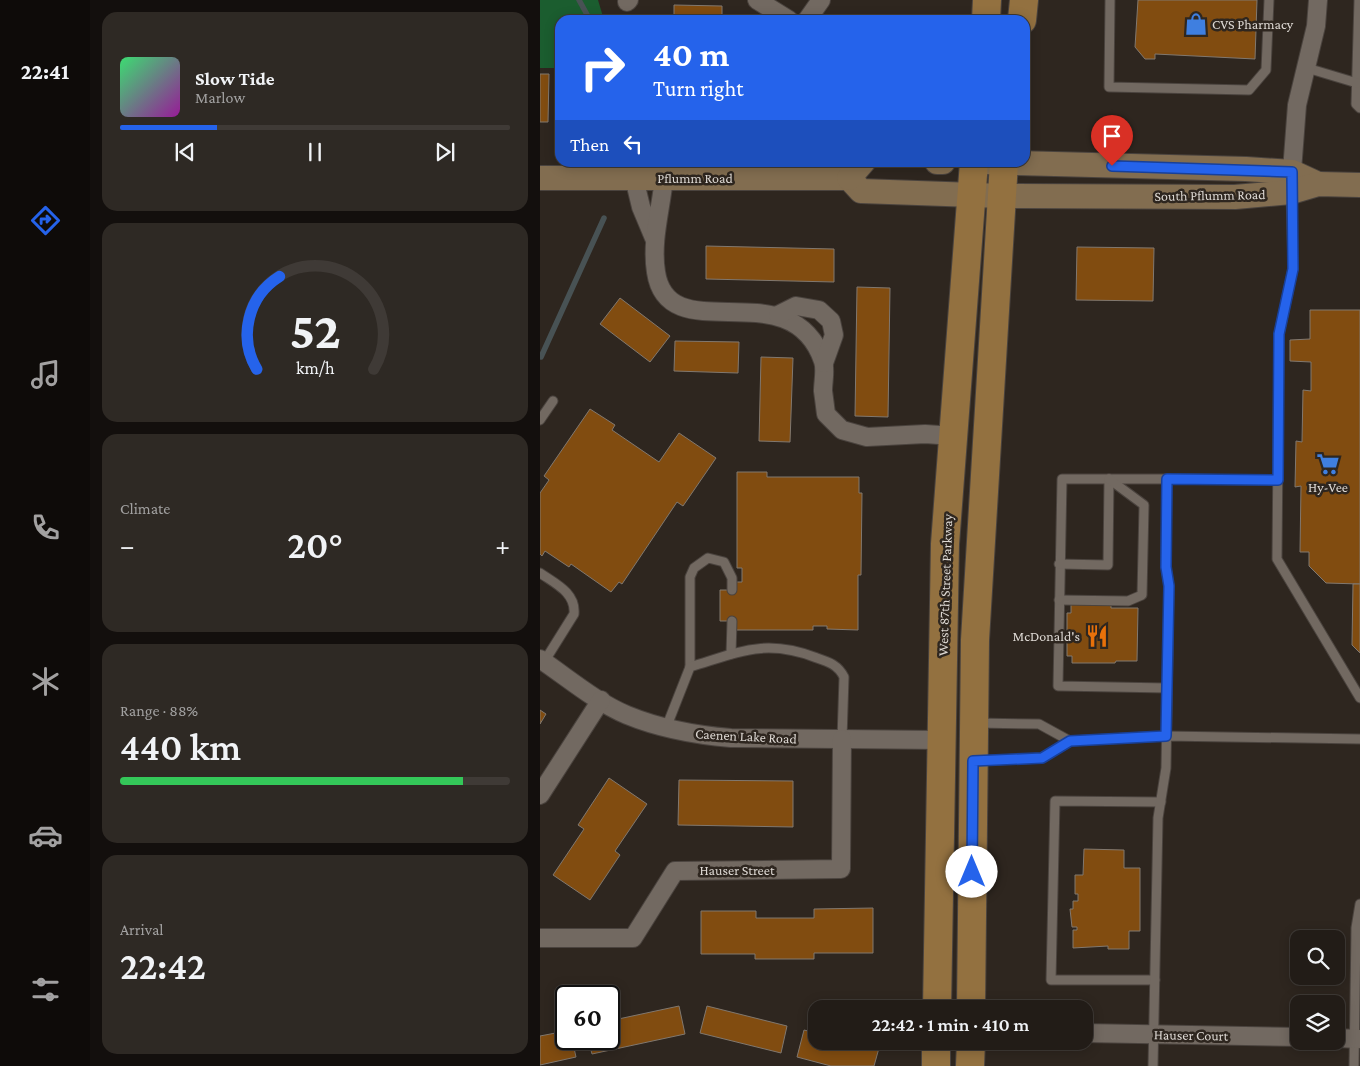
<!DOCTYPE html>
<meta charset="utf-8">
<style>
:root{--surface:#221c17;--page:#2e2924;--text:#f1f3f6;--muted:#a2a1a1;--line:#3f3a36;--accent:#2563eb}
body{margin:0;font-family:"Crimson Pro",serif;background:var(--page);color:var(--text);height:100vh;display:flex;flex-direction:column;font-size:19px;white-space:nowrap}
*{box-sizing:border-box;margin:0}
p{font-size:16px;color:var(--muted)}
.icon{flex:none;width:28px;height:28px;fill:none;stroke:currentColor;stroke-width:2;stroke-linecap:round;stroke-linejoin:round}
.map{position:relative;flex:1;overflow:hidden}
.side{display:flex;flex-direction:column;gap:12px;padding:12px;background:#130f0d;width:450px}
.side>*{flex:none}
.guide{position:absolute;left:15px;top:15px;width:475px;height:152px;border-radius:15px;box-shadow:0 2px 12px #0003,0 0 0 1px var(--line);background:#2563eb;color:#fff;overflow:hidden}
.tools{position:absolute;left:750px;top:930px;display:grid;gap:10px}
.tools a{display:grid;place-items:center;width:55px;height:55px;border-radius:10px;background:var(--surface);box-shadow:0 2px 12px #0003,0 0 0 1px var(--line);font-size:25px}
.speed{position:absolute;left:15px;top:985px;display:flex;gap:10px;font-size:25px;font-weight:700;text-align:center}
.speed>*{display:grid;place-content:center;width:65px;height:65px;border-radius:50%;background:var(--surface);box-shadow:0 2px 12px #0003,0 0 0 1px var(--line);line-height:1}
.speed .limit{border:2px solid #111;border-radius:8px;background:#fff;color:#111}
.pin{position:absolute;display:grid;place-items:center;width:42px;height:42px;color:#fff;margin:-51px -21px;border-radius:50% 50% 50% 0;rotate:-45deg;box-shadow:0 0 5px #0007}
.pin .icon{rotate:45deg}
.me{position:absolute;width:55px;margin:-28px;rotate:0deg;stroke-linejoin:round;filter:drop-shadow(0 0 4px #0008)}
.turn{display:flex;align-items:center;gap:18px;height:105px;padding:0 15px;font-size:22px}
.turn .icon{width:65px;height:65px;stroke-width:2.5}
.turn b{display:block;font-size:35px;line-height:42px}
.then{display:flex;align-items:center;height:48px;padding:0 15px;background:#0003;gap:10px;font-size:19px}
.big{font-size:38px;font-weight:600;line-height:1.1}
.side .tile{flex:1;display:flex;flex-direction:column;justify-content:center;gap:8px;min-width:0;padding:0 18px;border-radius:15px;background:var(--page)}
.side .dial{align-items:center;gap:0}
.dial svg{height:130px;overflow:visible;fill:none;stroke:var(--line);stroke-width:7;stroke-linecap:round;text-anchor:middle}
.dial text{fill:var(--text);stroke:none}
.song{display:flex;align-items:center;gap:15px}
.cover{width:60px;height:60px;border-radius:8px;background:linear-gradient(135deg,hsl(140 70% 55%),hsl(300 70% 35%))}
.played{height:5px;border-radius:2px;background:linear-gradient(90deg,var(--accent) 25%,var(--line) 25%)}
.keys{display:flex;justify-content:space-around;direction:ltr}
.heat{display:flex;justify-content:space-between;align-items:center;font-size:28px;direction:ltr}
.charge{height:8px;border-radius:4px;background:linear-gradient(90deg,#34c759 88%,var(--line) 0)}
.trip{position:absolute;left:268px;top:1000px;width:285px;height:50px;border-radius:15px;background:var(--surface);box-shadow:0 2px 12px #0003,0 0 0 1px var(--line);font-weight:600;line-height:50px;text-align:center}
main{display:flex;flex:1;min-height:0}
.tab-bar{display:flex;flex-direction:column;width:90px;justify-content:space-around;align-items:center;background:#0e0b09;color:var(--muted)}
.tab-bar .icon{width:35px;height:35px}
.tab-bar .selected{color:var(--accent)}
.tab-bar b{font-size:22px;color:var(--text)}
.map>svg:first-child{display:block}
.forest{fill:#1b5d2f}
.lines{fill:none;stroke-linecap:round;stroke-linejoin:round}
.stream{stroke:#485254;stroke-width:5.5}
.building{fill:#814c10;stroke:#81786f}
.lane-casing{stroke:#4a433e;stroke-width:11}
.street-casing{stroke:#4a433e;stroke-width:20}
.secondary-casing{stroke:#4a433e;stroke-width:26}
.primary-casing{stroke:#4a433e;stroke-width:30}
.lane{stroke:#726961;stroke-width:9}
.street{stroke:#726961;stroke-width:18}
.secondary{stroke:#826d50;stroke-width:24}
.primary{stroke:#937140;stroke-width:28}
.route-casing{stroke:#184099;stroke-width:12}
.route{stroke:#2563eb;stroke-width:9}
.labels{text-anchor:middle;stroke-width:5;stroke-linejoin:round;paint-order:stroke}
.poi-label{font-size:14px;fill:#ddd8d3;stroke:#2e261f;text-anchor:start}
.street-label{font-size:14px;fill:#ddd8d3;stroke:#2e261f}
</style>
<main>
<nav class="tab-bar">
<b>22:41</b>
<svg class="icon selected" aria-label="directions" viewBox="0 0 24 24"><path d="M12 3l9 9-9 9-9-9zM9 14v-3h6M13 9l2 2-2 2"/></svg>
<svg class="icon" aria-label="music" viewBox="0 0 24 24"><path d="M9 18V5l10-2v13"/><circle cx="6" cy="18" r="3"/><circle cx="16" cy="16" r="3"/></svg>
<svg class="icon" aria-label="phone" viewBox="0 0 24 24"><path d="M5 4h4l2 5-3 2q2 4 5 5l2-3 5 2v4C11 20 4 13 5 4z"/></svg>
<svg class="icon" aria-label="climate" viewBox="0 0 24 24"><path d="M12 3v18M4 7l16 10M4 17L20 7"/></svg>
<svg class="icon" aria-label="car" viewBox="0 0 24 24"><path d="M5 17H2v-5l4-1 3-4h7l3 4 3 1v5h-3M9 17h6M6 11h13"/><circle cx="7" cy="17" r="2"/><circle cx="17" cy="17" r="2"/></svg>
<svg class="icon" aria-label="filters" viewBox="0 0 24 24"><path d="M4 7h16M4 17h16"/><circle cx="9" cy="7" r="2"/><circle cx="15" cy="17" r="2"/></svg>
</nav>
<section class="side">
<div class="tile">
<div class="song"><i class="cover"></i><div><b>Slow Tide</b><p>Marlow</p></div></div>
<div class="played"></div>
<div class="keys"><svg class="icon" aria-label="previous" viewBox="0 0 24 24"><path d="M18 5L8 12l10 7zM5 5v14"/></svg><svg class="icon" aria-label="pause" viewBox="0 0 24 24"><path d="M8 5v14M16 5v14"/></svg><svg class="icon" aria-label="next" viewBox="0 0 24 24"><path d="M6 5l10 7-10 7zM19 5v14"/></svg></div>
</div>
<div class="tile dial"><svg viewBox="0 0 100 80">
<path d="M14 69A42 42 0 1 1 86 69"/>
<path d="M14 69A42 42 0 0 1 28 12" stroke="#2563eb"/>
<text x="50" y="56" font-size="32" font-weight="700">52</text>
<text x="50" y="72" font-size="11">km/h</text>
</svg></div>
<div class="tile"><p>Climate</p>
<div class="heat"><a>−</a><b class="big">20°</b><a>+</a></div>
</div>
<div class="tile"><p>Range · 88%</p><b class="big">440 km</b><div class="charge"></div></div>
<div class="tile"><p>Arrival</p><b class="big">22:42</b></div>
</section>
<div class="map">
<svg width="820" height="1066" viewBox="0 0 820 1066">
<rect width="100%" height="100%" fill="#2e261f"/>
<path class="forest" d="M0,0H58L64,20H20V68H0Z"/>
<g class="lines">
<g class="stream">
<path d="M39,0L50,20"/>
<path d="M1,357L64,218"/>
</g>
</g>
<g class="building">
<path d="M598,0H717L715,59L615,54V59H605L595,47Z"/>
<path d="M134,5L182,6V20H134Z"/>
<path d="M0,74H9L8,122H0Z"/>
<path d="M166,246L294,249V282L166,279Z"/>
<path d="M537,247L614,248L613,301L536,300Z"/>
<path d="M317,287L350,288L348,417L315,416Z"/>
<path d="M80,298L130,336L110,362L60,324Z"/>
<path d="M770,310H820V584L786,583L769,566V552H760L761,486L755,487L756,441L762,442L763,390L771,391V362L750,361V340L770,339Z"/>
<path d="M135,341L199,342L198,373L134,371Z"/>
<path d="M221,357L253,358L250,442L219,441Z"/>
<path d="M50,409L75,425L72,430L119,462L139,433L176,458L143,506L137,502L82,584L79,582L71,592L31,564L29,567L5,551L2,556L0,554V493L9,480L4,476Z"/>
<path d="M197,472H227V477H319V493H322L321,575H318V630L287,629V626H273V630H196V621H180V590H195V582H202V568H197Z"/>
<path d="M813,584H820V653L812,645Z"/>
<path d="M531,601H571V608H598L597,661H576L575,663H532V656H527V613H531Z"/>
<path d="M0,710L6,714L0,724Z"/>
<path d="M69,778L107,804L75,851L80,855L50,900L13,875L44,829L38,825Z"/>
<path d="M139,780L253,781V827L138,825Z"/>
<path d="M544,849L584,850V868H600V931H589V949H568V946L533,948V930H537V927H532L530,909H533V901H538V894H535V875H543Z"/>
<path d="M333,908V953H274V959H215V954H161V911H216V918H274V909Z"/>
<path d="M139,1006L145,1034L52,1054L48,1039H69V1021Z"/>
<path d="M167,1006L247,1026L241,1053L160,1033Z"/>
<path d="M264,1030L276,1033V1041H311L339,1048L334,1066H291L257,1057Z"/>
<path d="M26,1031V1039H32L36,1057L0,1065V1036Z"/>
</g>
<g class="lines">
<defs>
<g id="lane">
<path d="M570,0L569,87L709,90L726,70L729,0"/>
<path d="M819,0L816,104L820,108"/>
<path d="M767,68L817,83"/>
<path d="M751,193L753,269L739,334L737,559L820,698"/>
<path d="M0,420L13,401"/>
<path d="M627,479H522L518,686L627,688"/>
<path d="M519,564L568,565L569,479"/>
<path d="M0,573C16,584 36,593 34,614L4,662"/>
<path d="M519,600L588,601L602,595L604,505L569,479"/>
<path d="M191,654L192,621"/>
<path d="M150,667V577L154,568L168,558L184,562L192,578V590"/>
<path d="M437,723L499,724L530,741"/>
<path d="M126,728L150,667C200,652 225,638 277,658C289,662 298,665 304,677L302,739"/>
<path d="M435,761L502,758L530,741L626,736L820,739"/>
<path d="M615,980H511L515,801L621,802"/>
<path d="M613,1066L618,818L626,768L629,586L626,567L627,479L738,480"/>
<path d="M814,1066L816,928L820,904"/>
</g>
<g id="street">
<path d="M217,0L249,20"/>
<path d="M87,2L89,0"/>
<path d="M267,20L281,0"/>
<path d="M94,178L101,207L114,238"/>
<path d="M124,178C121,209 111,241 116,272C128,353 251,268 283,361C286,370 283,381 283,391C284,398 285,406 286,414L302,430L327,437L385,434L414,436"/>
<path d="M226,178L227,162"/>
<path d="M751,184L757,105L776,26L778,0"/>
<path d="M238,315L256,306L279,310L291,321L294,335L284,363"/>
<path d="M0,659C28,678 56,702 87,715C121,729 155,735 191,738L401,740"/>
<path d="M0,795L61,700"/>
<path d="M0,938H93L135,871L301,869L302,739"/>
<path d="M544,1033L759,1037"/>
<path d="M796,1038L820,1039"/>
</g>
<g id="secondary">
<path d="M397,162H403"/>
<path d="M441,162L706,169L752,172L778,184"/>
<path d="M0,178H309"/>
<path d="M309,178L321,191L462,196L695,197L751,192L778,184L820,185"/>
<path d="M309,178L323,162"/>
</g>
<g id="primary">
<path d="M446,20L447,0"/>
<path d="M482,20L484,0"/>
<path d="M397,1009L405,544L434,162"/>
<path d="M431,1009L435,640L464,162"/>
<path d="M396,1066V1041"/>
<path d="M430,1066L431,1041"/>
</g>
</defs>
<use href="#lane" class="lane-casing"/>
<use href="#street" class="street-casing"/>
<use href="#secondary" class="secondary-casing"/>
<use href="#primary" class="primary-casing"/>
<use href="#lane" class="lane"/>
<use href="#street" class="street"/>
<use href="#secondary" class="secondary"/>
<use href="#primary" class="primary"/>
</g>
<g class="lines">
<defs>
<path id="route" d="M432,872L433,761L502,758L530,741L626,736L629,586L626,567L627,479L738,480L739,334L753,269L752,172L572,166"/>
</defs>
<use href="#route" class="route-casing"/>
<use href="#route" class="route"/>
</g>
<defs>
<symbol id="shop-bare" viewBox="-9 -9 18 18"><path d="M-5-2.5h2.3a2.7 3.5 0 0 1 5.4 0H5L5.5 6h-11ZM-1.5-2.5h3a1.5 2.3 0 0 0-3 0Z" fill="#3f7fe0" stroke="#2e261f" stroke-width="2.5" paint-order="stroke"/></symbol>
<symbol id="supermarket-bare" viewBox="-9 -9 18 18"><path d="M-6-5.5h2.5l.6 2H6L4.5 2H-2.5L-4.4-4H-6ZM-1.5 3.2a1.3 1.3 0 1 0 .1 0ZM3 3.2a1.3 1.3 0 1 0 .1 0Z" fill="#3f7fe0" stroke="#2e261f" stroke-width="2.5" paint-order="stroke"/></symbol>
<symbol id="restaurant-bare" viewBox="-9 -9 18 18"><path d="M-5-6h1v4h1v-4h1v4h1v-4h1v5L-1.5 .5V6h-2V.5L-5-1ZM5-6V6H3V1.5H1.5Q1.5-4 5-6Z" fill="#e8710a" stroke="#2e261f" stroke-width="2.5" paint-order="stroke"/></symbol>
</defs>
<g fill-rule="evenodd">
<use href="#shop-bare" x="640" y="8" width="32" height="32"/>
<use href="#supermarket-bare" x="772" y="448" width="32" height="32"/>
<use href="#restaurant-bare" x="541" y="620" width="32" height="32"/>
</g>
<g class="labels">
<g class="poi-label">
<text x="672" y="29">CVS Pharmacy</text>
<text x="788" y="492" text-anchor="middle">Hy-Vee</text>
<text x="540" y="641" text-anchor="end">McDonald's</text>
</g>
<g class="street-label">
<text x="155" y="183">Pflumm Road</text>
<text transform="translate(670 195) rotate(-1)" y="5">South Pflumm Road</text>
<text transform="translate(405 585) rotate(-88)" y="5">West 87th Street Parkway</text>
<text transform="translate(206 736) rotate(3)" y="5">Caenen Lake Road</text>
<text x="197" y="875">Hauser Street</text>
<text transform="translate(651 1035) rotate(1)" y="5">Hauser Court</text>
</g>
</g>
</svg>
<div class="tools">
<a><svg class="icon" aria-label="search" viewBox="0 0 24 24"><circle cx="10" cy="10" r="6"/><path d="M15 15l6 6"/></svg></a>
<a><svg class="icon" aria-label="layers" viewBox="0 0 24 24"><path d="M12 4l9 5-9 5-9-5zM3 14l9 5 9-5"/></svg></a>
</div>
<div class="speed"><div class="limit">60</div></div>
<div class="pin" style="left:572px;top:166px;background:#d93025"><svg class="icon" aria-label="arrive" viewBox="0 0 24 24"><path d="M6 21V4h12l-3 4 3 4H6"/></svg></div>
<svg class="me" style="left:432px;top:872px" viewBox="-20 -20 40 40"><circle r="19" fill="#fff"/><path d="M0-13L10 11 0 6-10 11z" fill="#2563eb"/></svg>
<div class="trip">22:42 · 1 min · 410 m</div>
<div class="guide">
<div class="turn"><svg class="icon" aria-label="right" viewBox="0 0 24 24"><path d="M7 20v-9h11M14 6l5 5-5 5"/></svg><div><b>40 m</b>Turn right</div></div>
<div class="then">Then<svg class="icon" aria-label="left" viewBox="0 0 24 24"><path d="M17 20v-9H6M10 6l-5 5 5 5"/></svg></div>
</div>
</div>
</main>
